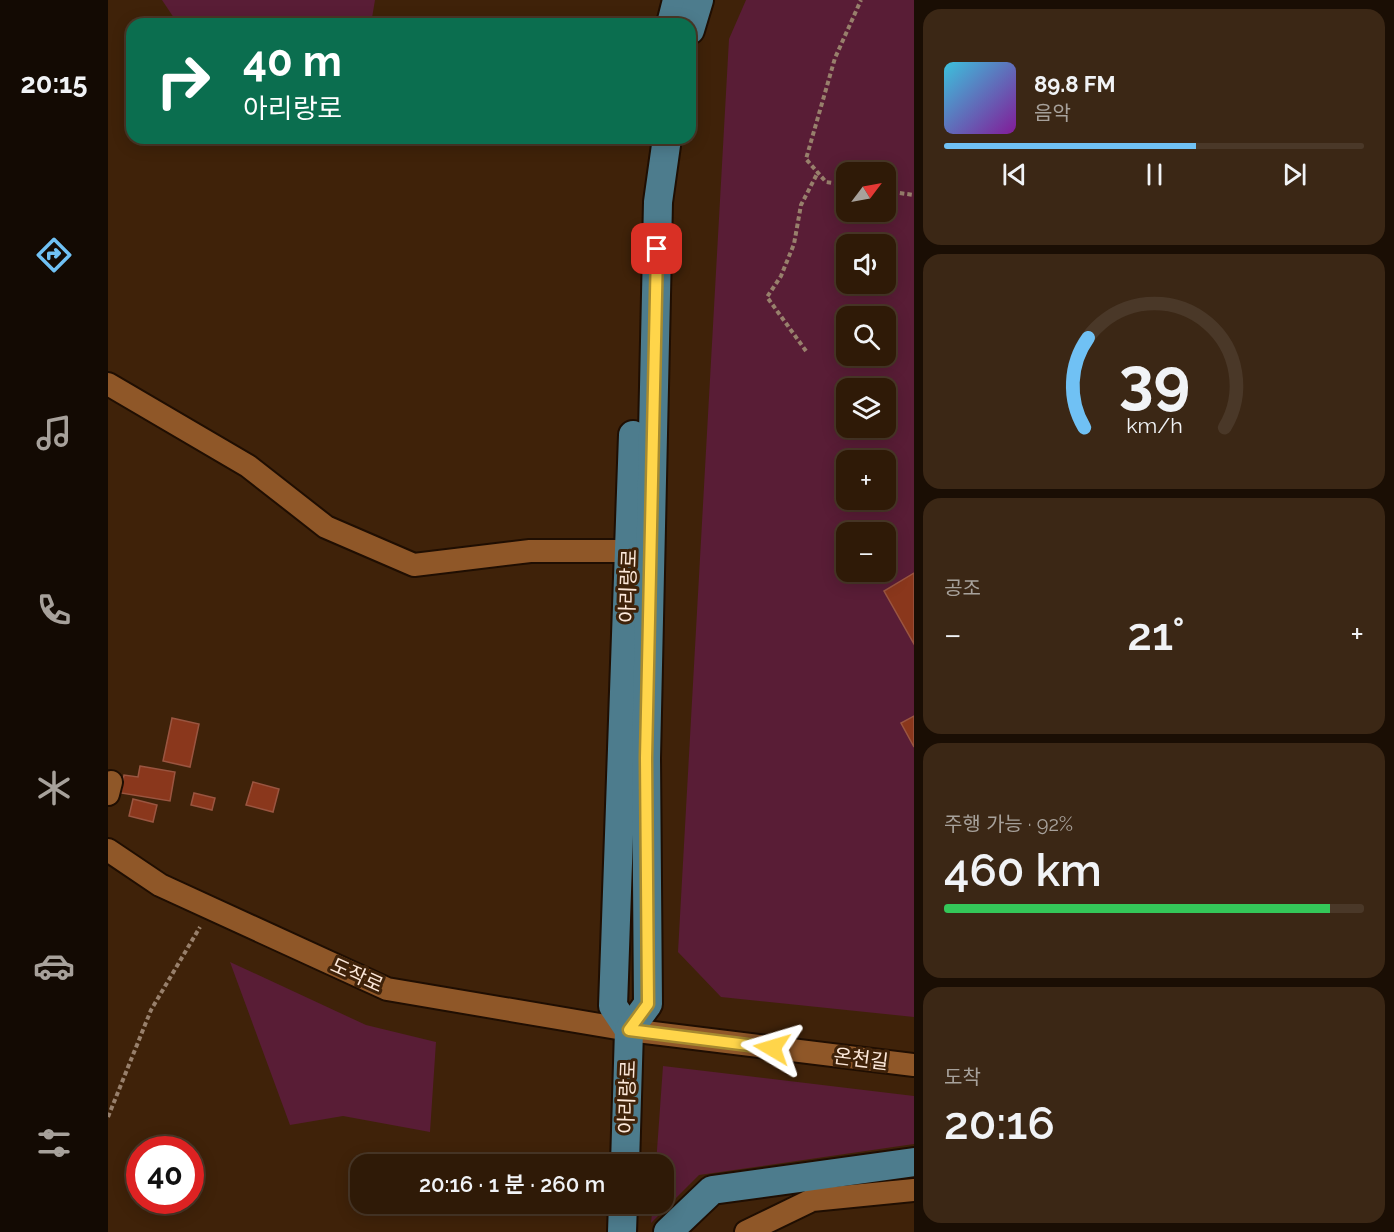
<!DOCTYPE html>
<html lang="ko">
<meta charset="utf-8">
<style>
:root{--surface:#2f1a07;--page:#3b2715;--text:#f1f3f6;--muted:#a7a19b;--line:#4a3828;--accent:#70c1f4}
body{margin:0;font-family:Raleway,"Noto Sans KR",sans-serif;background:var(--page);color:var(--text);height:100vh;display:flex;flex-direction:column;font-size:22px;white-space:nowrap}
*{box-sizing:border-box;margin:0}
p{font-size:20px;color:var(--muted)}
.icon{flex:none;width:33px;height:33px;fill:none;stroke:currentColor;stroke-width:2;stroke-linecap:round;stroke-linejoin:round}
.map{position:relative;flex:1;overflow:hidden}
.drawer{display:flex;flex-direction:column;gap:9px;padding:9px;background:#1a0e04;width:480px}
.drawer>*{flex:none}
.top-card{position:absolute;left:18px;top:18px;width:570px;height:126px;border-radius:18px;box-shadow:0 3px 15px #0003,0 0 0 2px var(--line);background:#0b6e4f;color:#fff;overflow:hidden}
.needle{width:39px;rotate:58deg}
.buttons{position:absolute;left:728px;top:162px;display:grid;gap:12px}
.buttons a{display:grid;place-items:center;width:60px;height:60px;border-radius:12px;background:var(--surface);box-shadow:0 3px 15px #0003,0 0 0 2px var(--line);font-size:30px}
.speed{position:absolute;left:18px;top:1136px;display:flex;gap:12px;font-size:30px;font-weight:700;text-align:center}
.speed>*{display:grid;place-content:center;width:78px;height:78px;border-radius:50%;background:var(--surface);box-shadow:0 3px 15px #0003,0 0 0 2px var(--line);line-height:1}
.speed .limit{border:9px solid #d22;background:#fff;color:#111}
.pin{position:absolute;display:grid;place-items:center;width:51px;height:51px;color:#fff;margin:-26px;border-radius:12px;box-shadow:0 3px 9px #0006}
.me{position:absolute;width:66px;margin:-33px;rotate:277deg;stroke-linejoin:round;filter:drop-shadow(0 0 4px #0008)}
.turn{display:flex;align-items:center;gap:21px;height:126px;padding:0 18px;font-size:27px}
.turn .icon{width:78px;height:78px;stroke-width:2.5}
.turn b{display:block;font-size:42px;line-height:51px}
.big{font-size:45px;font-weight:600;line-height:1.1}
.drawer .tile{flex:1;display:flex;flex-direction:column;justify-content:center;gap:9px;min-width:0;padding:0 21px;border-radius:18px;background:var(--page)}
.drawer .dial{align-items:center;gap:0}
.dial svg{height:156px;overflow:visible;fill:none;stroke:var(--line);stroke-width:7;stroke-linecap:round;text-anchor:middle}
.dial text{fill:var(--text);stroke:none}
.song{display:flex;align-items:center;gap:18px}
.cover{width:72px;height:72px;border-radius:9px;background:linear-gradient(135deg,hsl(190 70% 55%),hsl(290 70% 35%))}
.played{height:6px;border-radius:3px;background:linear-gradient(90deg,var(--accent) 60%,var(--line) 60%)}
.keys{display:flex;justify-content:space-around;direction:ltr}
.heat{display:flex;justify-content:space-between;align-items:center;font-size:33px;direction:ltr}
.charge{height:9px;border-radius:4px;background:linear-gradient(90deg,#34c759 92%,var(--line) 0)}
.trip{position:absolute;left:242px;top:1154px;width:324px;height:60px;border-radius:18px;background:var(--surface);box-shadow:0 3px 15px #0003,0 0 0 2px var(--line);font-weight:600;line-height:60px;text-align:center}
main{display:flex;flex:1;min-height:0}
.tab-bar{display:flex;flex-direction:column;width:108px;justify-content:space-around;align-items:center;background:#130a03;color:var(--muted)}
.tab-bar .icon{width:42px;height:42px}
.tab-bar .active{color:var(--accent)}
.tab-bar b{font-size:27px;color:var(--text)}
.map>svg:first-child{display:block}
.green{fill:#591d36;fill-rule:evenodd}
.building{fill:#8a371c;stroke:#9a5540;stroke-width:1.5}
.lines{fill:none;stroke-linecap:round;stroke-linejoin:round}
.minor-casing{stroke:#1f0e02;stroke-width:26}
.major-casing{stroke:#1f0e02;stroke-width:32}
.path{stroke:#98806c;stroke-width:4;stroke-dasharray:4.5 3;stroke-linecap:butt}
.minor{stroke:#8f5728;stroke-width:22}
.major{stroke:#4d7c8d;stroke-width:28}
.route-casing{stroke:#a68a30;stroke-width:15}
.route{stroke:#ffd54a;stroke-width:10}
.labels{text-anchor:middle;stroke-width:6;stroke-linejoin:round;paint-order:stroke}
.street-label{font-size:20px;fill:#fce8da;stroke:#3f2209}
</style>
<main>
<nav class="tab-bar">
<b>20:15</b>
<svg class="icon active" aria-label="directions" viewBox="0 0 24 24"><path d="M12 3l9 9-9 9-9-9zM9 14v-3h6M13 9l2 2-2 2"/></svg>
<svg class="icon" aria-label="music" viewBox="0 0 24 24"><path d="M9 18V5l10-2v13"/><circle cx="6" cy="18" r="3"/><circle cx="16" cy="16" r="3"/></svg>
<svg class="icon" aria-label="phone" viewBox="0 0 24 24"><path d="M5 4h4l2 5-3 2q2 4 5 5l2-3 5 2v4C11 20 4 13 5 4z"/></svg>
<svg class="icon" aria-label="climate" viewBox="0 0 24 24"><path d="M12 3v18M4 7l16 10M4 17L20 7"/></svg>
<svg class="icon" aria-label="car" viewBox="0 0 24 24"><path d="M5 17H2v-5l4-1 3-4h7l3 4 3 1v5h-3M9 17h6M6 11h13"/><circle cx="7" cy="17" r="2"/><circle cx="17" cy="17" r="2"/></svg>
<svg class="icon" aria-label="filters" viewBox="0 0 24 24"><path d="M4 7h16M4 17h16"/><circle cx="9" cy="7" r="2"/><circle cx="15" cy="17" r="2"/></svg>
</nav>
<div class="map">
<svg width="806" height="1232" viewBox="0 0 806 1232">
<rect width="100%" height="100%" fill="#3f2209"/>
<g class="green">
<path d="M54,0H267L263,24H70Z"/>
<path d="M638,0H806V1017L613,997L570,952L621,39ZM738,172H777V212H738ZM738,244H777V284H738ZM738,316H777V356H738ZM738,388H777V428H738ZM738,460H777V500H738ZM738,532H777V572H738Z"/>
<path d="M122,962L258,1025L328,1042L322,1132L235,1116L182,1125Z"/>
<path d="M555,1066L806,1096V1144L591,1175L543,1223L545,1203H555V1164H548Z"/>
</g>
<g class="building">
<path d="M806,573V644L776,591Z"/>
<path d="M806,716V747L793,723Z"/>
<path d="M64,718L91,724L82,767L55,761Z"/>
<path d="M32,766L67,772L62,801L13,793L16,775L30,777Z"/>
<path d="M145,782L171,789L165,812L138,805Z"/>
<path d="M86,793L107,798L104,810L83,805Z"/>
<path d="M25,799L49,805L45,822L21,816Z"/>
</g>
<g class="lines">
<defs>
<g id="minor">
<path d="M0,384L140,466L218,527L306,565L422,551H521"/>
<path d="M0,794L3,782"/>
<path d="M0,850L52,885L279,989L521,1030L806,1065"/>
<path d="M638,1232L704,1200L806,1190"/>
</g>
<g id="major">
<path d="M563,24L569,0"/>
<path d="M582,30L591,0"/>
<path d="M521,1030L505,1006L525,435"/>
<path d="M517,1164L521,1030L540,1004L538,758L550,202L559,138"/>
<path d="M514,1232L515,1203"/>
<path d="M560,1232L604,1190L806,1162"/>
</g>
</defs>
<use href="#minor" class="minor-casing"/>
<use href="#major" class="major-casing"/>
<g class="path">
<path d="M738,185L718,182L698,159L727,58L753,0"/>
<path d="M777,191L806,195"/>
<path d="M698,351L659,297L673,276L686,244L693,205L710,172"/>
<path d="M0,1117L43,1010L92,927"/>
</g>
<use href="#minor" class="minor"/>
<use href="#major" class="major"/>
</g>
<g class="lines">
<defs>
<path id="route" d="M549,249L538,758L540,1004L521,1030L664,1048"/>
</defs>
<use href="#route" class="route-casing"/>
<use href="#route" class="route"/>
</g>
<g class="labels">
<g class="street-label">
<text transform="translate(520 586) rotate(-88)" y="7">아리랑로</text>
<text transform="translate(249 975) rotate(24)" y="7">도작로</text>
<text transform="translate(753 1059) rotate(7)" y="7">온천길</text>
<text transform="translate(519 1097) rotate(-88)" y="7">아리랑로</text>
</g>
</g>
</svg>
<div class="buttons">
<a><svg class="needle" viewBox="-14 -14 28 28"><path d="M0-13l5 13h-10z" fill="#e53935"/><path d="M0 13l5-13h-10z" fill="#a7a19b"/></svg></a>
<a><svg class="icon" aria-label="sound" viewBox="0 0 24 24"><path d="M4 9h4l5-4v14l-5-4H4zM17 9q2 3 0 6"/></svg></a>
<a><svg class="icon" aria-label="search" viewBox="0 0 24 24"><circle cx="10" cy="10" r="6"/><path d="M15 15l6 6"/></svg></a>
<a><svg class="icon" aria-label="layers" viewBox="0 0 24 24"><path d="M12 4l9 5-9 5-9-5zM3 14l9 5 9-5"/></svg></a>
<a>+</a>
<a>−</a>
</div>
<div class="speed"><div class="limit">40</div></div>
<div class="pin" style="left:549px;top:249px;background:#d93025"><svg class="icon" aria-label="arrive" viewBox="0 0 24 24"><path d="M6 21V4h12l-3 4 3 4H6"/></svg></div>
<svg class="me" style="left:664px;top:1048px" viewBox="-20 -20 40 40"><path d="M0-17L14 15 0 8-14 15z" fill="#ffd54a" stroke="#fff" stroke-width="4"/></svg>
<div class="trip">20:16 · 1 분 · 260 m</div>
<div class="top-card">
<div class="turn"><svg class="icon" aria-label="right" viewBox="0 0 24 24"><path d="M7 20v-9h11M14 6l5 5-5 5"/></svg><div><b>40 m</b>아리랑로</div></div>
</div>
</div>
<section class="drawer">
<div class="tile">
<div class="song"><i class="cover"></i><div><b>89.8 FM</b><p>음악</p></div></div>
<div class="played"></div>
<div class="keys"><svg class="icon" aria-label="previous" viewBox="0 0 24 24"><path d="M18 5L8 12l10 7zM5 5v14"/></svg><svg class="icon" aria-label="pause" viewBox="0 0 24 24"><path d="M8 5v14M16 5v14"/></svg><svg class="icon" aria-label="next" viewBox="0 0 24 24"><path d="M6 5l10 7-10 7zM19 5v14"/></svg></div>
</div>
<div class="tile dial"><svg viewBox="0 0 100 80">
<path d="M14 69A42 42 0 1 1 86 69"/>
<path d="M14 69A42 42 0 0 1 16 23" stroke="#70c1f4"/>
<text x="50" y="56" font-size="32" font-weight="700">39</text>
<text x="50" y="72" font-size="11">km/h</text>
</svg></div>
<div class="tile"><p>공조</p>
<div class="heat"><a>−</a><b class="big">21°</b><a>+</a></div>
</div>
<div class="tile"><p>주행 가능 · 92%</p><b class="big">460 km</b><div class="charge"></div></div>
<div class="tile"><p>도착</p><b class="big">20:16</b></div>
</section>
</main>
